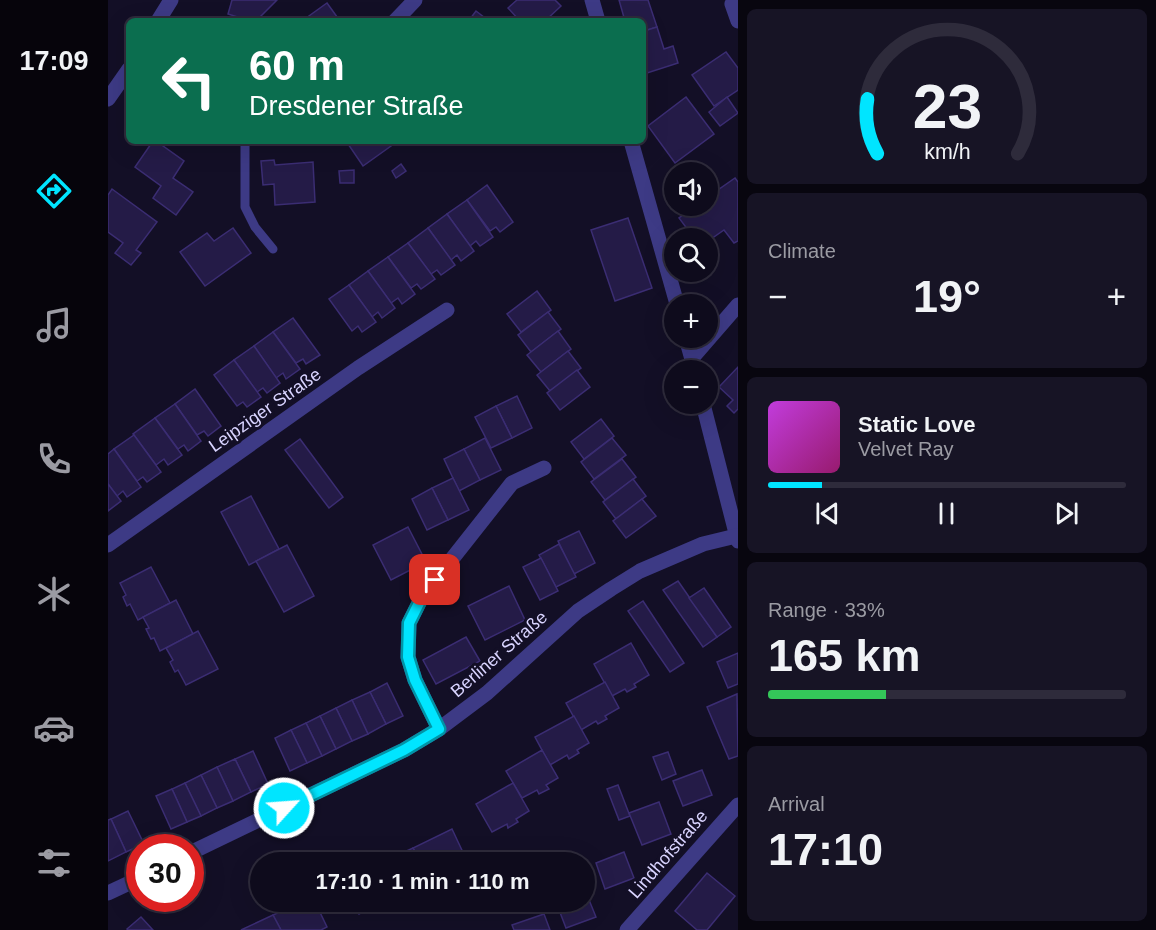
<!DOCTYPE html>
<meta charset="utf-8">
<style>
:root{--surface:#0e0b1c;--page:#171425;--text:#f1f3f6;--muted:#9b9ba3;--line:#2e2b3b;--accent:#00e5ff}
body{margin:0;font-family:Arial,sans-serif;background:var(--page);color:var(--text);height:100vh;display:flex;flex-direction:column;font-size:22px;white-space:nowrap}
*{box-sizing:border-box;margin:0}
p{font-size:20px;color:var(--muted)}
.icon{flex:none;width:33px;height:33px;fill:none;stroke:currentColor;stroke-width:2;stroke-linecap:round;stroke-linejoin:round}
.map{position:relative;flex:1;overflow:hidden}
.drawer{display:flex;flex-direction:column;gap:9px;padding:9px;background:#08060f;width:418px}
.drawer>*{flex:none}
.guide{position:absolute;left:18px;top:18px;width:520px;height:126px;border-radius:9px;box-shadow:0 6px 24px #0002,0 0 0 2px var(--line);background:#0b6e4f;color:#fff;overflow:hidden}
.buttons{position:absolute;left:556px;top:162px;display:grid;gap:12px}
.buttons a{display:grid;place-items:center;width:54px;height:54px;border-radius:50%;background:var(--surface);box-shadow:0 6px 24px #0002,0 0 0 2px var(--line);font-size:30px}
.speed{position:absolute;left:18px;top:834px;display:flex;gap:12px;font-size:30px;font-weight:700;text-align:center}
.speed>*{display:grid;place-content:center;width:78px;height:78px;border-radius:50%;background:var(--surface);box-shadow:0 6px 24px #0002,0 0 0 2px var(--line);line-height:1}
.speed .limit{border:9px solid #d22;background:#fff;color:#111}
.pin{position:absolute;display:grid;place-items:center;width:51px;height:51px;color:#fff;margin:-26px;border-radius:12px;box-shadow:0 3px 9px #0006}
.me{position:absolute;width:66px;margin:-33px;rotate:64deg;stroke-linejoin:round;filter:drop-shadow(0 0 4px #0008)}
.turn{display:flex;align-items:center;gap:21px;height:126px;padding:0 24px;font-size:27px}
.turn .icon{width:78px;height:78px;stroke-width:2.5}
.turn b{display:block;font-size:42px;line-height:51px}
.big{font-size:45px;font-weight:700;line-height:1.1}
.drawer .card{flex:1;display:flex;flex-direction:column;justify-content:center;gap:9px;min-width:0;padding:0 21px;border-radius:9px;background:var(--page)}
.drawer .dial{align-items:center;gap:0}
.dial svg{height:156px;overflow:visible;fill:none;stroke:var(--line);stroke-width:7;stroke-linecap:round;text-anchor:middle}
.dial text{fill:var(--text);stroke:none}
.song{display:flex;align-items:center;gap:18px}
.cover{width:72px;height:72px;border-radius:9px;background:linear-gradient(135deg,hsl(290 70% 55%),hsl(320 70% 35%))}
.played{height:6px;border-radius:3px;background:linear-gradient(90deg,var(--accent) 15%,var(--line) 15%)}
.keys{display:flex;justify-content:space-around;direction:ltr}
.heat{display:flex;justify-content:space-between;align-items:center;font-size:33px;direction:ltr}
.charge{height:9px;border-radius:4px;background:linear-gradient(90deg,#34c759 33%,var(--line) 0)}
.trip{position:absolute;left:142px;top:852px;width:345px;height:60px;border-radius:30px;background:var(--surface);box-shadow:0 6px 24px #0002,0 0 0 2px var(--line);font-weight:700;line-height:60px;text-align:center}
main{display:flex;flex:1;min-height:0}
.tab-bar{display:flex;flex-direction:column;width:108px;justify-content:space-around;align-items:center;background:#06040b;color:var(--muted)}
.tab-bar .icon{width:42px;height:42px}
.tab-bar .on{color:var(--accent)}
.tab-bar b{font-size:27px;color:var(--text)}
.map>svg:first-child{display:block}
.building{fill:#241b47;stroke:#3b2d73;stroke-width:1.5}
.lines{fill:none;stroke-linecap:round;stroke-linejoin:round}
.lane{stroke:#3d3a85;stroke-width:9}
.street{stroke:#3d3a85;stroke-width:15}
.route-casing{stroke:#0095a6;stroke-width:15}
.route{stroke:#00e5ff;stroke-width:10}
.labels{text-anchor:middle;stroke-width:6;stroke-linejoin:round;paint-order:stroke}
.street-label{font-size:18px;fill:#d9d4ff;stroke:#130f26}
</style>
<main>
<nav class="tab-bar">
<b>17:09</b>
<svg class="icon on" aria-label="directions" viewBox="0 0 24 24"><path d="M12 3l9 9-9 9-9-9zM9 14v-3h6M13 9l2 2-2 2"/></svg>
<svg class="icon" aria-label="music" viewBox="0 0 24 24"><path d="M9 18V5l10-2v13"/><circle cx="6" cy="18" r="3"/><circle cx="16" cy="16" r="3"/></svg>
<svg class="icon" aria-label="phone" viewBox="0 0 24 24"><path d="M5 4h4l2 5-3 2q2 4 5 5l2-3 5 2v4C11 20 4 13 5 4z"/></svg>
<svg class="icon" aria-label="climate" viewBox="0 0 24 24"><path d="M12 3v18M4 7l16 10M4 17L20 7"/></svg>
<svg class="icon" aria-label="car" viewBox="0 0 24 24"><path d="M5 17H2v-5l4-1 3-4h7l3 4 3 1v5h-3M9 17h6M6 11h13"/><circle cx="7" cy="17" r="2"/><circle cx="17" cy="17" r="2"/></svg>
<svg class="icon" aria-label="filters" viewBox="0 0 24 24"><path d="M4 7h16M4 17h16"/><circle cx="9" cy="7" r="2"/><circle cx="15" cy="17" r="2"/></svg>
</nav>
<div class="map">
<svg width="630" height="930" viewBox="0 0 630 930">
<rect width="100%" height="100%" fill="#130f26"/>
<g class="building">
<path d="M124,0H169L152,17L156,21H133V18L120,14Z"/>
<path d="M409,0H447L453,6L437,21H412L400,8Z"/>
<path d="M511,0H540L549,27L536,31V21H517Z"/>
<path d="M219,3L232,21H194Z"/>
<path d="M368,11L381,21H364L362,19Z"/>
<path d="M549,27L556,49L565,46L570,63L536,74V31Z"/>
<path d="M618,52L630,68V90L606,106L584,75Z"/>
<path d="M578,97L606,134L567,163L540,126Z"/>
<path d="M619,97L630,113L612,126L601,112Z"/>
<path d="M45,141H48L76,161L65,178L85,192L68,215L45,198L53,186L27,167Z"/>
<path d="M238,141H290L255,166Z"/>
<path d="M166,160L167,165L205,162L207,202L167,205L166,184L155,185L153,161Z"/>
<path d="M293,164L298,171L288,178L284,171Z"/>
<path d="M246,170V183H232L231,171Z"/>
<path d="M627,178L630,182V241L626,243L616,230L600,241V238H586L571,218L583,209L580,206H600V197Z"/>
<path d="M379,185L405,222L392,232L388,227L382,231L359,200Z"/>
<path d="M4,189L49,222L28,250L33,253L23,265L7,253L15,243L0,232V195Z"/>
<path d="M359,200L385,237L372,246L368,241L362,246L339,214Z"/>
<path d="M339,214L366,251L353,261L349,255L343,260L320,228Z"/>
<path d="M520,218L544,288L507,301L483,230Z"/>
<path d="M125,228L143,253L97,286L72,252L99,233L106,241Z"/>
<path d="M320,228L347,265L333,275L329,270L323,274L300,243Z"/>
<path d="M300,243L327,279L313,289L309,284L303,288L280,257Z"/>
<path d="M280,257L307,294L294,304L290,298L283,303L260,271Z"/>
<path d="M260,271L287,308L274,318L270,312L264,317L241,285Z"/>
<path d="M241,285L268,322L254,332L250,326L244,331L221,299Z"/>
<path d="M429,291L443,310L413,332L399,314Z"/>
<path d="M440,312L453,329L423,352L410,335Z"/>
<path d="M185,318L212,355L198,364L195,359L188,363L165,332Z"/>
<path d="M450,331L463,349L433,372L419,355Z"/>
<path d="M165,332L192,369L178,379L175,373L168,378L146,346Z"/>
<path d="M146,346L172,383L159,393L155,388L149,392L126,360Z"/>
<path d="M460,351L473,368L442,391L429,375Z"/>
<path d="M126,360L153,397L139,407L135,402L129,406L106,375Z"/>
<path d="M630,367V409L626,413L619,406L625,400L611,387Z"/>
<path d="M469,370L482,387L452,410L439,393Z"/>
<path d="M87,389L113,426L100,436L96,431L89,435L67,404Z"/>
<path d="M409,396L424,428L404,438L388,406Z"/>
<path d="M67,404L93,441L80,451L76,445L70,449L47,418Z"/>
<path d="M388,406L404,438L383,448L367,417Z"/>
<path d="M47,418L74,455L60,465L56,459L48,465L25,434Z"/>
<path d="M493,419L506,436L476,459L463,442Z"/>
<path d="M26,435L53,472L39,482L35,477L29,481L6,449Z"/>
<path d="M377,438L393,470L372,480L356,449Z"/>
<path d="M504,438L518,455L486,479L473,462Z"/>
<path d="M192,439L235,497L221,508L177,450Z"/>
<path d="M6,449L33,487L19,497L15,491L9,496L0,484V454Z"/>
<path d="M356,449L372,480L351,491L336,459Z"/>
<path d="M514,459L528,477L497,500L483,482Z"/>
<path d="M345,478L361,510L340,520L324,488Z"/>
<path d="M525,479L538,496L508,519L495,502Z"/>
<path d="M0,484L13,501L0,511Z"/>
<path d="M324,488L340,520L319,530L304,499Z"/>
<path d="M143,496L171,549L141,565L113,512Z"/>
<path d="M534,499L548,516L518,538L505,521Z"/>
<path d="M300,527L318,562L283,580L265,545Z"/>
<path d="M471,531L487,563L466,574L450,541Z"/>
<path d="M451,544L468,577L448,587L431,555Z"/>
<path d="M179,545L206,596L176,612L148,561Z"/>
<path d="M433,558L450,591L432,600L415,567Z"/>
<path d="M43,567L62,603L30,620L22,604L19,606L15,597L18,595L12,583Z"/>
<path d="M570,581L609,637L595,647L555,590Z"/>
<path d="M401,586L417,620L377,640L360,606Z"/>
<path d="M596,588L623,627L609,637L581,598Z"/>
<path d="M68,600L85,634L52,651L46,638L43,639L38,629L41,628L35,617Z"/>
<path d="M535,601L576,663L562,672L520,611Z"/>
<path d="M90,631L110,669L78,685L70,670L67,672L62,662L65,660L58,648Z"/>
<path d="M358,637L372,661L328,684L315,660Z"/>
<path d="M523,643L541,675L526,684L528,687L519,692L517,689L504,696L486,664Z"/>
<path d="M630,653V684L620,688L609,662Z"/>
<path d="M497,682L511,708L497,716L499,719L490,724L488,721L473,730L458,703Z"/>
<path d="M279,683L295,716L278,724L262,692Z"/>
<path d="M262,692L278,724L260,734L244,700Z"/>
<path d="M629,694L630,756L621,759L599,707Z"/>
<path d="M244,700L260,734L244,741L228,708Z"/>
<path d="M228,708L244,741L228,749L212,716Z"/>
<path d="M212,716L228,749L214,756L198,723Z"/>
<path d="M466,716L481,743L469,750L471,753L461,759L459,755L442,765L427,737Z"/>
<path d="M198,723L214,756L199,763L183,730Z"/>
<path d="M183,730L199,763L182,771L167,738Z"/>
<path d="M434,750L450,778L438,785L441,789L431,794L429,790L414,798L398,771Z"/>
<path d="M145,751L160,784L143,792L127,759Z"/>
<path d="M560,752L568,774L554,780L545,757Z"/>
<path d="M127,759L143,792L125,801L109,767Z"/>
<path d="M109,767L125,801L109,808L93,775Z"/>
<path d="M594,770L604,795L575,806L565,781Z"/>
<path d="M93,775L109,808L93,816L77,783Z"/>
<path d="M77,783L93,816L79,822L64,789Z"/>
<path d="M405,783L421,811L408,819L410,822L400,828L399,824L384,832L368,804Z"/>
<path d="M510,785L522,816L511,820L499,789Z"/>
<path d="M64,789L79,822L63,829L48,796Z"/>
<path d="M551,802L563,834L534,845L521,813Z"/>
<path d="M20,811L36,844L18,852L3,819Z"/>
<path d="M3,819L18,852L0,861V820Z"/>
<path d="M344,829L359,861L357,862H313L305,848Z"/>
<path d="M305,848L313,862H275Z"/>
<path d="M516,852L526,878L497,889L488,863Z"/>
<path d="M599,873L627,896L599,930H589L567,911Z"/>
<path d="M477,890L488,917L458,928L448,902H477Z"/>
<path d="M193,902H207L219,927L213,930H173L165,915Z"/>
<path d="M245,902H276H275L276,906L266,910L265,907L251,914Z"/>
<path d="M436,914L442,930H406L404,925Z"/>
<path d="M165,915L173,930H133Z"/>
<path d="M33,917L45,930H20L19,929Z"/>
</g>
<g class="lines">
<path class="lane" d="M137,141V207L147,227L165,249"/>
<g class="street">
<path d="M484,0L490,21"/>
<path d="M629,0L624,4L630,21"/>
<path d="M50,21L63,0"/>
<path d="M287,21L307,0"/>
<path d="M0,99L21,69"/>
<path d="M523,141L569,304"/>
<path d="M578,338L587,370"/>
<path d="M584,358L630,305"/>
<path d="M595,404L630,541"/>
<path d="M0,545L250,368L339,310"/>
<path d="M331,729L307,680L300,657L301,623L314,597L404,483L436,468"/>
<path d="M82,853L296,750L331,729L379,693L470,611L503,589L532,571L595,544L628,536"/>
<path d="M0,893L32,878"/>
<path d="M519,930L630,805"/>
</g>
</g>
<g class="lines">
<defs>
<path id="route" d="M176,808L296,750L331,729L307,680L300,657L301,623L314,597L327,580"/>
</defs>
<use href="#route" class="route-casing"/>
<use href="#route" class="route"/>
</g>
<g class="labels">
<g class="street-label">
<text transform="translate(157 410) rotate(-35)" y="6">Leipziger Straße</text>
<text transform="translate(391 654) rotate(-41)" y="6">Berliner Straße</text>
<text transform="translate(560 854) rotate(-49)" y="6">Lindhofstraße</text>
</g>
</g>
</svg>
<div class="buttons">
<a><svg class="icon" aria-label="sound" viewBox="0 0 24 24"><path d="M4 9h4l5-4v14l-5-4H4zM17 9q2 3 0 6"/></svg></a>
<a><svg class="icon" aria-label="search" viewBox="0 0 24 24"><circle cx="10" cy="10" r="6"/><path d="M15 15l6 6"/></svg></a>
<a>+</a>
<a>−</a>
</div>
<div class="speed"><div class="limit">30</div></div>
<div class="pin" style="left:327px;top:580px;background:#d93025"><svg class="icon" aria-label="arrive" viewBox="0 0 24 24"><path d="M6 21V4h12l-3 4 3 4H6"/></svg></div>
<svg class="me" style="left:176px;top:808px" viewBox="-20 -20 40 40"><circle r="17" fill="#00e5ff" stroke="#fff" stroke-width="3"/><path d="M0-11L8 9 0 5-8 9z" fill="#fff"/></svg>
<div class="trip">17:10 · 1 min · 110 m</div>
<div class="guide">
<div class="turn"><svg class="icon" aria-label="left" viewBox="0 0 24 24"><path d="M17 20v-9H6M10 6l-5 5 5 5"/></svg><div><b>60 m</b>Dresdener Straße</div></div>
</div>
</div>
<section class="drawer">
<div class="card dial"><svg viewBox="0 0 100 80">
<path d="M14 69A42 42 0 1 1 86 69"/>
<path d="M14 69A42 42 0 0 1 9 41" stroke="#00e5ff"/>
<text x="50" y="56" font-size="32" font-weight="700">23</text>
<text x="50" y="72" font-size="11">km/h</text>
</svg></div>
<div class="card"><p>Climate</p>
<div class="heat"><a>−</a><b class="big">19°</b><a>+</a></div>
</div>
<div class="card">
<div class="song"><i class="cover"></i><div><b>Static Love</b><p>Velvet Ray</p></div></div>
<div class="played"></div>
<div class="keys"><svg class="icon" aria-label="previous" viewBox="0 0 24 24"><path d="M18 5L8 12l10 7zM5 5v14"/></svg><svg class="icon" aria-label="pause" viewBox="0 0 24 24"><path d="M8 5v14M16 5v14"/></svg><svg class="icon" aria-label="next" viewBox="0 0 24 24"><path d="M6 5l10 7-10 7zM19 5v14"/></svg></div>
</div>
<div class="card"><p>Range · 33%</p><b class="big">165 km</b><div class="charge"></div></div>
<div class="card"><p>Arrival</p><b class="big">17:10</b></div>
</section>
</main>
